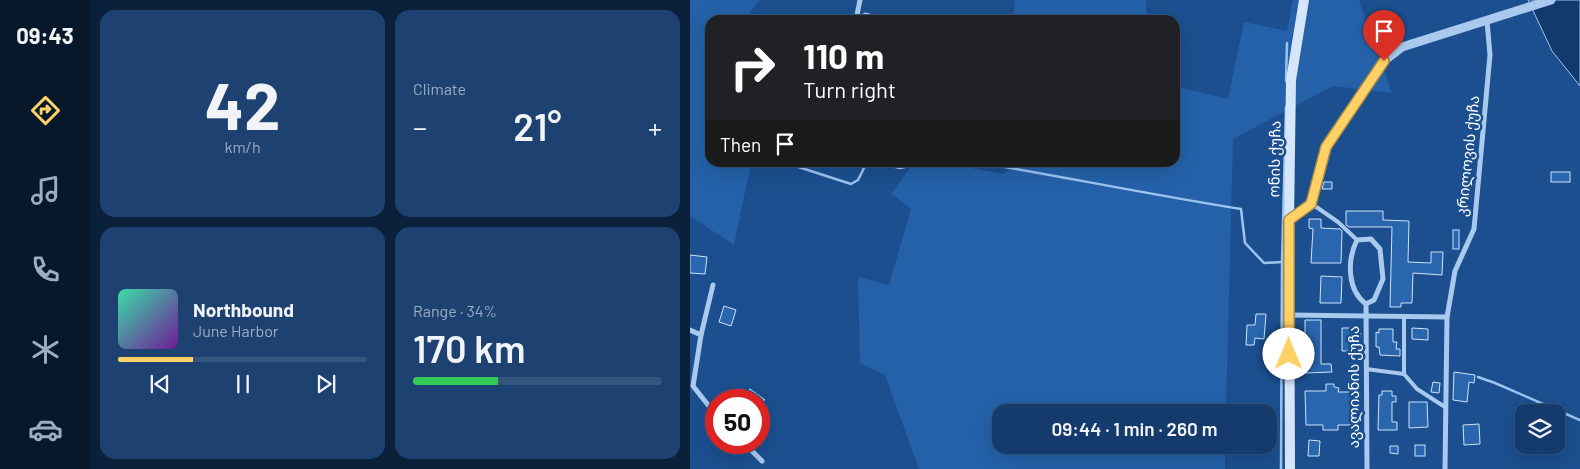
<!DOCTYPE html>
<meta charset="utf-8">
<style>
:root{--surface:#143b6b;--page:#1d4271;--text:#f1f3f6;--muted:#9dadc1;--line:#33557e;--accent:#ffd166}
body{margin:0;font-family:Barlow,"Noto Sans Georgian",sans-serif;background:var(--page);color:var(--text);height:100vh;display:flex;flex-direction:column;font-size:19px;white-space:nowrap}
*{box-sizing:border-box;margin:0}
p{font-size:16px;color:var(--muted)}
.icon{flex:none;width:28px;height:28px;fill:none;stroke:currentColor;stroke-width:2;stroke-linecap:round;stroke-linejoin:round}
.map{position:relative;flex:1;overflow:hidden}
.details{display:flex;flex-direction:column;gap:10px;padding:10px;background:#0b203b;width:600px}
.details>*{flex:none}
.banner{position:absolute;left:15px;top:15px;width:475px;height:152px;border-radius:15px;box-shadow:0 5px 20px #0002,0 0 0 1px var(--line);background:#202124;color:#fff;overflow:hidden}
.fabs{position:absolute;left:825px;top:404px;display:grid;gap:10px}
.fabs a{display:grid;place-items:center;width:50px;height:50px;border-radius:10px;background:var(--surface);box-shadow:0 5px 20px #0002,0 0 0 1px var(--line);font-size:25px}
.speed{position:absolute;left:15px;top:389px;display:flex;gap:10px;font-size:25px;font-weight:700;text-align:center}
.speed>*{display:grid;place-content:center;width:65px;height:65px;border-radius:50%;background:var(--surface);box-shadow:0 5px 20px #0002,0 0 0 1px var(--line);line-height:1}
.speed .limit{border:8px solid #d22;background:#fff;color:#111}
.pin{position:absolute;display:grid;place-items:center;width:42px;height:42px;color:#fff;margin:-51px -21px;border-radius:50% 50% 50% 0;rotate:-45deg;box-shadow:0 0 5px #0007}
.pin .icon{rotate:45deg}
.me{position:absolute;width:55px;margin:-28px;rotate:0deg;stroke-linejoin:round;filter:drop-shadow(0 0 4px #0008)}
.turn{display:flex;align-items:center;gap:18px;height:105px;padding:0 15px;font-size:22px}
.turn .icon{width:65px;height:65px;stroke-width:2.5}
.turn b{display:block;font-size:35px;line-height:42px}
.then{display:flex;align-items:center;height:48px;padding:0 15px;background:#0003;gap:10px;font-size:19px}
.big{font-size:38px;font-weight:600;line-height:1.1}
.details .widget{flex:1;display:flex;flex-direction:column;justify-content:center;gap:8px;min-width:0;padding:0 18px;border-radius:15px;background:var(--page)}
.details .dial{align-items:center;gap:0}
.dial b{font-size:65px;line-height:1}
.song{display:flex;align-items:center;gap:15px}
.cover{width:60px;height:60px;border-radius:8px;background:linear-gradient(135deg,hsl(160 70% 55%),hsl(280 70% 35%))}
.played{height:5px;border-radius:2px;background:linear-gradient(90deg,var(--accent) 30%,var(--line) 30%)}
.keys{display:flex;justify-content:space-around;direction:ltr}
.heat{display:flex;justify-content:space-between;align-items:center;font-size:28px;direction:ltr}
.charge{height:8px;border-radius:4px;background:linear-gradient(90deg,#34c759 34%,var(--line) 0)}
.details .tiles{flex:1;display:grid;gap:10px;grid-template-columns:repeat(2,1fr)}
.trip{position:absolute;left:302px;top:404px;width:285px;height:50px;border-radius:15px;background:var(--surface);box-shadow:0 5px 20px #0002,0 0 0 1px var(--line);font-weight:600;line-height:50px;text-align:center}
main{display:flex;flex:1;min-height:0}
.menu{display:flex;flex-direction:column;width:90px;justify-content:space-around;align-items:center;background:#08182b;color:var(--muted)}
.menu .icon{width:35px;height:35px}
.menu .current{color:var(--accent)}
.menu b{font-size:22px;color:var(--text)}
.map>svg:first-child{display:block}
.green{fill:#2461a8}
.water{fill:#123a6d;stroke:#9cc4f0}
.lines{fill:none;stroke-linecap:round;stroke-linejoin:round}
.stream{stroke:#9cc4f0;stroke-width:2.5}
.building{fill:#2a66ad;stroke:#cfe3fa}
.service{stroke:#a9c9ee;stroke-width:4}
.minor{stroke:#a9c9ee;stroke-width:5}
.tertiary{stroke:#a9c9ee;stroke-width:9}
.secondary{stroke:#d6e6fa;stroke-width:10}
.route-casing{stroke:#a68842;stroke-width:12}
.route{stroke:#ffd166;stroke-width:9}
.labels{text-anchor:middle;stroke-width:5;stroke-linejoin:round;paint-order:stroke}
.street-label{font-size:15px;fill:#fff;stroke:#1b4f8f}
</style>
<main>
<nav class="menu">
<b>09:43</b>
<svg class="icon current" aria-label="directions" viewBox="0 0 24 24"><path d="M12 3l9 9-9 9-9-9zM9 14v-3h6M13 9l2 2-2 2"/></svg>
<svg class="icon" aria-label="music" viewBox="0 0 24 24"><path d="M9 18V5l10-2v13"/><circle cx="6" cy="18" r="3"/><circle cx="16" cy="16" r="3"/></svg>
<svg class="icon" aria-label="phone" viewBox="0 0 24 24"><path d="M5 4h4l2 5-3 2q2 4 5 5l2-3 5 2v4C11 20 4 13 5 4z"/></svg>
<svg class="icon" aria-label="climate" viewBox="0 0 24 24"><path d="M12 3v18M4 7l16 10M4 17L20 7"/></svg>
<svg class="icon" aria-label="car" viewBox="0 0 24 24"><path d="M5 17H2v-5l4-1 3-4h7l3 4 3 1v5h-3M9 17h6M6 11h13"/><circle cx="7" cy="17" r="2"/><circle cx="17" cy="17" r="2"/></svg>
</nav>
<section class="details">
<div class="tiles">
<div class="widget dial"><b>42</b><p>km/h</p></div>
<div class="widget"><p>Climate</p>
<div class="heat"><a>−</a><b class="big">21°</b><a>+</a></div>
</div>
<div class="widget">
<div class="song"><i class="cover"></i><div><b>Northbound</b><p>June Harbor</p></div></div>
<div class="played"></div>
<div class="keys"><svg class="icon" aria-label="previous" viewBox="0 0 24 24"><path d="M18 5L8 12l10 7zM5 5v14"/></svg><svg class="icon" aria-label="pause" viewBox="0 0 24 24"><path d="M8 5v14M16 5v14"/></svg><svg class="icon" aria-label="next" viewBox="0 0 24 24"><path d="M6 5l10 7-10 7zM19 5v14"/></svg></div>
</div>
<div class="widget"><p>Range · 34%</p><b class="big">170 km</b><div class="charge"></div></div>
</div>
</section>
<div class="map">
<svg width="890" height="469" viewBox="0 0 890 469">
<rect width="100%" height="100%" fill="#1b4f8f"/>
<g class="green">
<path d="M0,0H70L53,20H20V57L15,64L20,66V162L61,163L44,245L0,216Z"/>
<path d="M325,0H456L457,20H323Z"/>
<path d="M603,0H669L702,93L643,86L543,139L536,412H311V445H535V469H229L195,375L170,363L168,277L199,285L221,209L201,194L224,163H254L313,174L329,163L485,162V86L538,99L554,22L597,31Z"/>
</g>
<path class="water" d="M838,0H890V86L862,51Z"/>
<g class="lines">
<g class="stream">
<path d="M596,81L597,43"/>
<path d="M93,162L161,184L168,180L177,162"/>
<path d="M184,162L210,168L238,162"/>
<path d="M286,162C375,177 463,195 551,209L555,243L574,263L592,262"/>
<path d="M788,377L805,383L890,420"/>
<path d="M591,469L592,262L596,107"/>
</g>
</g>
<g class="building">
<path d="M174,13L194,17V20H172Z"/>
<rect x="861" y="172" width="19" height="10"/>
<path d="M634,182H642V189H632Z"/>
<path d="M656,211H693V220L719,221L718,262L741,263V252H753L752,275L723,273L722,303H711V307H700L702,227H659L656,225Z"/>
<path d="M619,219H631V228L650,229L652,231L651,263H621L623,229L619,228Z"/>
<rect x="763" y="230" width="6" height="19"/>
<path d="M0,255L17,257L15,274L0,273Z"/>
<path d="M631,276L652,277L651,303H630Z"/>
<path d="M34,306L46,310L41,326L29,322Z"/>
<path d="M566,314H576L574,339L565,338L564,345H556L557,325H565Z"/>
<path d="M615,320H631V364H641L642,372L615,373Z"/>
<path d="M652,328H670L671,337H665V351H652Z"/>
<path d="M722,328L738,329V340L722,339Z"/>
<path d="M689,329H703V342H707L706,349H710V356L690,355L689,347H686V332L689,333Z"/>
<path d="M764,372L785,375L784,383L779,382L777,402L763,400Z"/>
<path d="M743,382L750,383L749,393L741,392Z"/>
<path d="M636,384H644V387L649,388L648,392H668V425H648V430H633V425H616L615,391H636Z"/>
<path d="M60,389L75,400H52Z"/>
<path d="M692,391H702V396H706V402H702V422H707V430H688L689,395H692Z"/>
<path d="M719,402H737L738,427L719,428Z"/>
<path d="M789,424L790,444L774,445L773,425Z"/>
<path d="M619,440L630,441L629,456H618Z"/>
<rect x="725" y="445" width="10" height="11"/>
<path d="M700,446H708V454L700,453Z"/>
</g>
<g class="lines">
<g class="service">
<path d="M622,204L648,222L667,240"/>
<path d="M676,369L714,374L727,389L755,407"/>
<path d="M714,374V317"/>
</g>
<g class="minor">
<path d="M166,20L170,0"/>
<path d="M23,285L11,335L3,386L26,415"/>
<path d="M676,304C657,290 657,260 667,240L681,239L690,249L693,279L684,300L676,304L677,469"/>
<path d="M599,315L757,317"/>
<path d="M0,330L11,335"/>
<path d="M53,442L72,461"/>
<path d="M755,469L757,317L765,271L784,229L800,55L797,21"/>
</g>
<path class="tertiary" d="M599,220L621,204L637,147L694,61L712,47L861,0"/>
<path class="secondary" d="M600,469L599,220L601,80L614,0"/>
</g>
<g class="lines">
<defs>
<path id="route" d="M599,354V220L621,204L636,147L694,61"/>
</defs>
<use href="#route" class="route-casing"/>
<use href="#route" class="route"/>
</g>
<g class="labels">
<g class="street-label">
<text transform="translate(778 156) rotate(-84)" y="5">კრილოვის ქუჩა</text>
<text transform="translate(585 159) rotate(-89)" y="5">ონის ქუჩა</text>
<text transform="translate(664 387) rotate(-90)" y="5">ავალიანის ქუჩა</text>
</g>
</g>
</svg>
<div class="fabs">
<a><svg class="icon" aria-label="layers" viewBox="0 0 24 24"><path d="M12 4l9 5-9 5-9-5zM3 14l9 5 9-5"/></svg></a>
</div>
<div class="speed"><div class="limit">50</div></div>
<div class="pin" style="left:694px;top:61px;background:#d93025"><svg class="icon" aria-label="arrive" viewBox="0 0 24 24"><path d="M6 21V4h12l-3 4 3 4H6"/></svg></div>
<svg class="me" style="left:599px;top:354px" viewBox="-20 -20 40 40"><circle r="19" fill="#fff"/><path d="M0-13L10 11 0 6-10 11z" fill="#ffd166"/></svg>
<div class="trip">09:44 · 1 min · 260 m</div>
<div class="banner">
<div class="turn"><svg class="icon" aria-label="right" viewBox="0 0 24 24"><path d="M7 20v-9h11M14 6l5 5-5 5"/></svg><div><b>110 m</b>Turn right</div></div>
<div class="then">Then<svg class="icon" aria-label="arrive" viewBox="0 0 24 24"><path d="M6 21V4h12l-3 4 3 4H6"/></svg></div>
</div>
</div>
</main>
